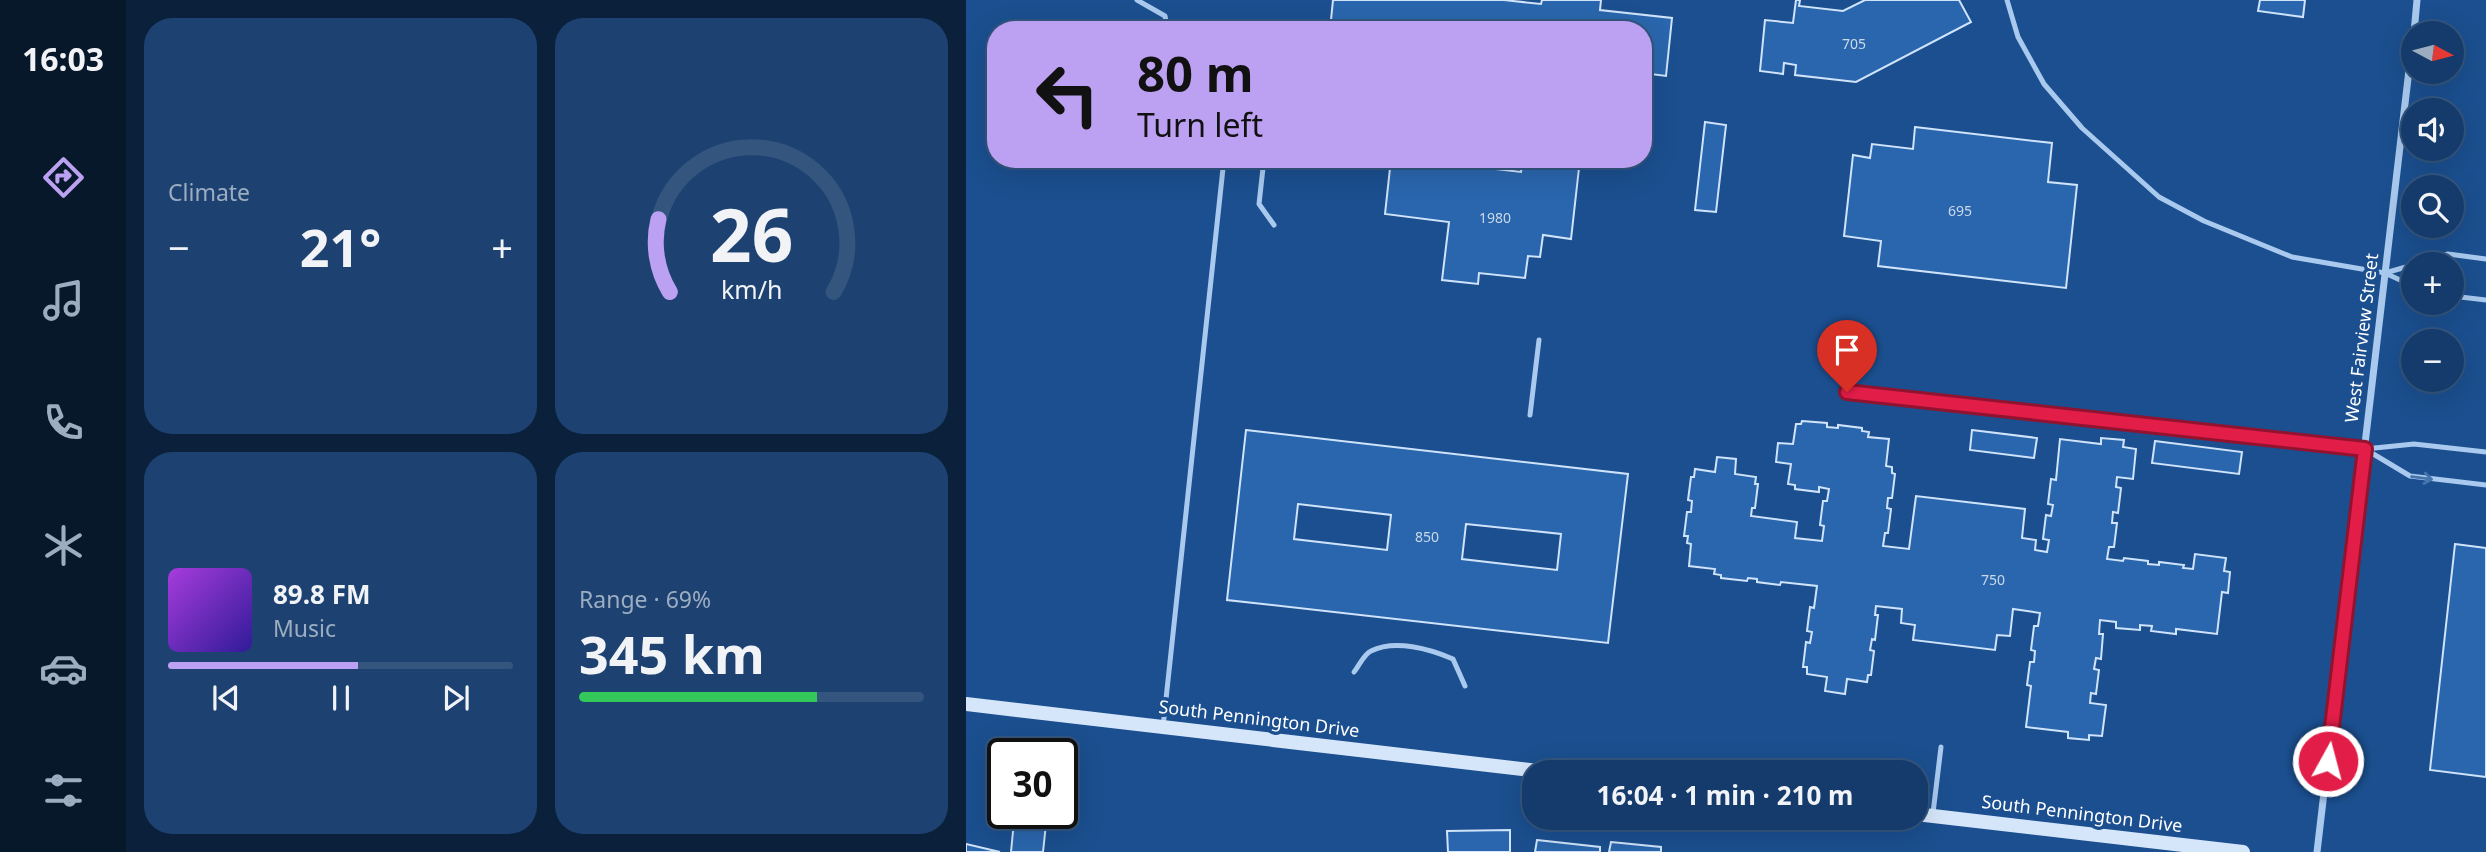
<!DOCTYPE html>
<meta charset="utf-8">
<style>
:root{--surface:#143b6b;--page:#1d4271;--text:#f1f3f6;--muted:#9dadc1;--line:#33557e;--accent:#bca0f2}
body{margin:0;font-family:"Noto Sans",sans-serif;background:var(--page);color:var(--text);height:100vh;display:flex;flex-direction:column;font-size:26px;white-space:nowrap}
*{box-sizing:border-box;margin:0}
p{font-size:23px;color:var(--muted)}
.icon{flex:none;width:38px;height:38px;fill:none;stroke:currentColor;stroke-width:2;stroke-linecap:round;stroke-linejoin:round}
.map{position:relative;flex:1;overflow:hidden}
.drawer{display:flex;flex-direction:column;gap:18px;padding:18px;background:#0b203b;width:840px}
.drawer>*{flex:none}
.top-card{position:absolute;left:21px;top:21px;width:665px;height:147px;border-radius:28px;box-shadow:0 7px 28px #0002,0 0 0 2px var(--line);background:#bca0f2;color:#111;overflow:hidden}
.needle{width:46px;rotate:97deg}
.fabs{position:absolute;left:1435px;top:21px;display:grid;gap:14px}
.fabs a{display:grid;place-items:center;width:63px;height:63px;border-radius:50%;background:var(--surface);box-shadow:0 7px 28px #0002,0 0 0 2px var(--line);font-size:35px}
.speed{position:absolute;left:21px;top:738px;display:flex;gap:14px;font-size:35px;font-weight:700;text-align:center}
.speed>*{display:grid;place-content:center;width:91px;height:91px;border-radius:50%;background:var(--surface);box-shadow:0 7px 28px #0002,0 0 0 2px var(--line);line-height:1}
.speed .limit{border:4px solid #111;border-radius:10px;background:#fff;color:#111}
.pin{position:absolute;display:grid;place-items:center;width:60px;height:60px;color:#fff;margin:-72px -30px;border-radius:50% 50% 50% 0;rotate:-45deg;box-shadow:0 0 7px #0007}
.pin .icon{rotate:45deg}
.me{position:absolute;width:77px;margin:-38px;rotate:7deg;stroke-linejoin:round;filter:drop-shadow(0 0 5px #0008)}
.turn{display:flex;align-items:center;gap:24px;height:147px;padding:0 35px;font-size:32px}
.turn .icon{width:91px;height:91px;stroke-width:2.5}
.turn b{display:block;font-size:49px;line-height:60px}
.big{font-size:52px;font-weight:700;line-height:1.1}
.drawer .widget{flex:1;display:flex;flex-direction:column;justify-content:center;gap:10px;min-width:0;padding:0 24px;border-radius:28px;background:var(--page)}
.drawer .dial{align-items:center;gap:0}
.dial svg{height:182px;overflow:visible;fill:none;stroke:var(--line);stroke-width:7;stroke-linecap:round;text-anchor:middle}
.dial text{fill:var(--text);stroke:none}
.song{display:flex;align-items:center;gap:21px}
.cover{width:84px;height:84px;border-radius:10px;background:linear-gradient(135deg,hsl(280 70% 55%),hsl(250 70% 35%))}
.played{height:7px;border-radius:4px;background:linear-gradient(90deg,var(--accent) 55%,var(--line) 55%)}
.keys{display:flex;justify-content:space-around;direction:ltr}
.heat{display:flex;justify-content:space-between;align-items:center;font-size:38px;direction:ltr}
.charge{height:10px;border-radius:5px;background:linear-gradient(90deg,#34c759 69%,var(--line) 0)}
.drawer .tiles{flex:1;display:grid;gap:18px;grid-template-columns:repeat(2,1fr)}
.trip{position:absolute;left:556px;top:760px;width:406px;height:70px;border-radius:28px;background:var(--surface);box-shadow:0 7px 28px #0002,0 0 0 2px var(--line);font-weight:700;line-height:70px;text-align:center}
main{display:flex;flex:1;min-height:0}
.menu{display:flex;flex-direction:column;width:126px;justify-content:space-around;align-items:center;background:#08182b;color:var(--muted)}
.menu .icon{width:49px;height:49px}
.menu .on{color:var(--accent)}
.menu b{font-size:32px;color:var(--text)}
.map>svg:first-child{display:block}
.building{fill:#2a66ad;stroke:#cfe3fa;stroke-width:2;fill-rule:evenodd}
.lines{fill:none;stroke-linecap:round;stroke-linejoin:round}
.lane{stroke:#a9c9ee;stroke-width:5}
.street{stroke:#a9c9ee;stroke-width:7}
.secondary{stroke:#d6e6fa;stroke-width:14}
.oneway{stroke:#4674ac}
.route-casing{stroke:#92132f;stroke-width:18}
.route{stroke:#e11d48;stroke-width:12}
.labels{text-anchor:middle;stroke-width:7;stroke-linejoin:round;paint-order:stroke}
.number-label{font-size:14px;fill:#cad9ea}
.street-label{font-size:18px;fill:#fff;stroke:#1b4f8f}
</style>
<main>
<nav class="menu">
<b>16:03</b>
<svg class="icon on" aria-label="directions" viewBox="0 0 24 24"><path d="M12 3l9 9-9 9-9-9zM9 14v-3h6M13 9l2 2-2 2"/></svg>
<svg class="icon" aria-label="music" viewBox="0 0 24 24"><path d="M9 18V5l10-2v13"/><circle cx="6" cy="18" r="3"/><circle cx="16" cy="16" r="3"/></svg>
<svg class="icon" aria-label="phone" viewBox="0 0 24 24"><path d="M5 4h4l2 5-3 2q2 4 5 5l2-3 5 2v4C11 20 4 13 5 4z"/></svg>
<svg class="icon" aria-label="climate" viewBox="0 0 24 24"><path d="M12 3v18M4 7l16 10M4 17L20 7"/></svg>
<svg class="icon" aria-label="car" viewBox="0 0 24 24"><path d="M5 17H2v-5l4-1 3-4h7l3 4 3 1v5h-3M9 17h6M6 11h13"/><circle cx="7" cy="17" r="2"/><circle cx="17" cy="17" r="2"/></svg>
<svg class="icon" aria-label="filters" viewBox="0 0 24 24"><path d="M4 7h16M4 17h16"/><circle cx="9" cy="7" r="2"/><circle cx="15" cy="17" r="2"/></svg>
</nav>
<section class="drawer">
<div class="tiles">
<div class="widget"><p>Climate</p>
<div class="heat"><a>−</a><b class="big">21°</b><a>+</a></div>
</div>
<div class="widget dial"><svg viewBox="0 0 100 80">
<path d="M14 69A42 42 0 1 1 86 69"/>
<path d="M14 69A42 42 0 0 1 9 37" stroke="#bca0f2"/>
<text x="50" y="56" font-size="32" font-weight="700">26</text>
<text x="50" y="72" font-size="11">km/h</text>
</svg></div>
<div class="widget">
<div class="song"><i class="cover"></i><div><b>89.8 FM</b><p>Music</p></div></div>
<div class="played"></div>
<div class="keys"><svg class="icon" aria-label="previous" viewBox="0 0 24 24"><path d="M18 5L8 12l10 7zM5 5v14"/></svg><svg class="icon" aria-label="pause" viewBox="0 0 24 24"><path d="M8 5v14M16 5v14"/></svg><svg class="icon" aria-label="next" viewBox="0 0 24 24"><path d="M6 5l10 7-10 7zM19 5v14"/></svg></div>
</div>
<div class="widget"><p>Range · 69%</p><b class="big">345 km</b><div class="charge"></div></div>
</div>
</section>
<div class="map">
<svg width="1520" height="852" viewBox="0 0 1520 852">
<rect width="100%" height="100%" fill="#1b4f8f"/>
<g class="building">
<path d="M367,0H538L575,4L576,0H635L634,10L706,18L700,76L677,73V30H364Z"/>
<path d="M830,0H834L833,6L877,11L899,0H993L1005,22L890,82L829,75L830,65L818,63L817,74L794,71L799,20L827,23Z"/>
<path d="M1294,0H1339L1337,17L1292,11Z"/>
<path d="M739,122L760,125L750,212L729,210Z"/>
<path d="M949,127L1086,143L1082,182L1111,185L1100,288L912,266L915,241L878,236L887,155L904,158L906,144L947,149Z"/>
<path d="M425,159H477L476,163L555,172L557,159H614L605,239L577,235L574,257L562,256L559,278L513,273L512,284L476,280L483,222L419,214Z"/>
<path d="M836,421L861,423V427L872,428V425L896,428V431L903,432L902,437L923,439L920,466L926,467V473L929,474L926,498H922L921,508L925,509L922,533H919L917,546L943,549L950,496L1059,509L1056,538L1070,540L1069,550L1081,552L1083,540L1077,539L1080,515L1085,516L1087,505L1082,504L1085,479L1090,480L1094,439L1135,444V438L1158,440L1157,447L1170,449L1167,479L1151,477L1150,487L1155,488L1152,513L1147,512L1146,523H1151L1148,547H1143L1141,559L1157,561L1158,558L1182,561V564L1193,565V562L1218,565L1217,568L1227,569L1229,554L1260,558L1258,571L1264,572L1262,593L1256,592L1251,634L1210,629V634L1185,631L1186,626L1174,625V630L1150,628V622L1134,620L1133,634H1137L1135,659L1130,658L1128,669L1133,670L1130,694L1125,693L1124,703L1140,705L1136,736L1123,735V740L1102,738V732L1060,727L1065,686L1061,685L1064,662H1068L1069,651L1065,650L1068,626H1072L1074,613L1047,609L1044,636L1031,635L1029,650L947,640L949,625L935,623L936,609L910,606L909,615H912L909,640L906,639L904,650L908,651L905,675H902L901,682L881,679L879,694L859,691L861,677L841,674V667H837L840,642L844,643L846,632L841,631L844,607L848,608L851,586L815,582L814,585L791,582V579L782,578L781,581L755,578V575L748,574L749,569L723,566L725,544L721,543L722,536H718L721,512H725L726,501L722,500L725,477H728L729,469L749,472L751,457L770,459L769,474L790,477L789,484H792L789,508H786L785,516L831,522L829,538L856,541L858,526L854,525L857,501H861L863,489L853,487V492L829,489V485L822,484L825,464L810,462L812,443L827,444L830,424H835Z"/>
<path d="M280,430L662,474L642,643L261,600ZM332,504L425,515L421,550L328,539ZM500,524L595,534L591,570L496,559Z"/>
<path d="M1006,430L1071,438L1068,458L1004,450Z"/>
<path d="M1189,441L1276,452L1273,474L1186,463Z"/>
<path d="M1489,544L1520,548V777L1464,770Z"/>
<path d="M48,821L80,824L77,852H45Z"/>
<path d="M544,830V852H482L481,831Z"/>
<path d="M571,840L634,847V852H569Z"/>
<path d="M645,842L695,847V852H643Z"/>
<path d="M0,844L34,852H0Z"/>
</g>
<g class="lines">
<g class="lane">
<path d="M171,0L199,16L202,30"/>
<path d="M1041,0L1052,37L1078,84L1116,128L1193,197L1238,221L1326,257L1419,273L1447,286"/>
<path d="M298,159L293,204L308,225"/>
<path d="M1449,264L1482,254L1520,259"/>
<path d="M1419,273L1447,265"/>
<path d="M1486,296L1520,300"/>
<path d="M881,392L1399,449L1448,444L1520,452"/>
<path d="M564,415L573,340"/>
<path d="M1399,449L1444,476L1520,485"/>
<path d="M388,672C393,666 398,654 405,651C429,639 464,649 487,659L499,686"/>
<path d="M197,727L258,159"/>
<path d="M967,813L975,747"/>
</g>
<g class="street">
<path d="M1448,33L1451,0"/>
<path d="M1351,852L1447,36"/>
</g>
<g class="secondary">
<path d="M0,704L581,772"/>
<path d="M950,814L1277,852"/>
</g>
</g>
<defs><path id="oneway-shaft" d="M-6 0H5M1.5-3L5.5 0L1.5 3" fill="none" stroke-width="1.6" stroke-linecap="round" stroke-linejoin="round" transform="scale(1.75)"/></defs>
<use class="oneway" href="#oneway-shaft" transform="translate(1456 478) rotate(7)"/>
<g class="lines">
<defs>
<path id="route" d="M881,392L1399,449L1362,761"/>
</defs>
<use href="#route" class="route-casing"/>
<use href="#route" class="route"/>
</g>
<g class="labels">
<g class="number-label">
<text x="888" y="49">705</text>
<text x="994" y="216">695</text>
<text x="529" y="223">1980</text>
<text x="461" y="542">850</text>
<text x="1027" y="585">750</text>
</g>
<g class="street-label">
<text transform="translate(1396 338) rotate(-83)" y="6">West Fairview Street</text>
<text transform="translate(293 719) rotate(7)" y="6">South Pennington Drive</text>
<text transform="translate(1116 814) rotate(7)" y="6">South Pennington Drive</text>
</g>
</g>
</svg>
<div class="fabs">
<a><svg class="needle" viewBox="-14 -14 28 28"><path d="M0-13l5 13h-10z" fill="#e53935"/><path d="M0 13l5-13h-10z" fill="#9dadc1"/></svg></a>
<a><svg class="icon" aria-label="sound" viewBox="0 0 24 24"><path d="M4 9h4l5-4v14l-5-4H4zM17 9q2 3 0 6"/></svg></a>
<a><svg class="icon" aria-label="search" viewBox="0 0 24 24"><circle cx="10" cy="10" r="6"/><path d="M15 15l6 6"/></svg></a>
<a>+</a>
<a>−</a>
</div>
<div class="speed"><div class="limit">30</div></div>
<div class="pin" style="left:881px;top:392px;background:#d93025"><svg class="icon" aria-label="arrive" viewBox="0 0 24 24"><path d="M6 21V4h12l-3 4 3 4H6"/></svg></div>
<svg class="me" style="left:1362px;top:761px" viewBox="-20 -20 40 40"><circle r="17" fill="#e11d48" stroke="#fff" stroke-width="3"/><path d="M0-11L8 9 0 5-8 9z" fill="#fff"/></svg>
<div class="trip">16:04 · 1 min · 210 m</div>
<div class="top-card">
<div class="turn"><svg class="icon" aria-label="left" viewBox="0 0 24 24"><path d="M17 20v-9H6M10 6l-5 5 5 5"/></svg><div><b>80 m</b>Turn left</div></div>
</div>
</div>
</main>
